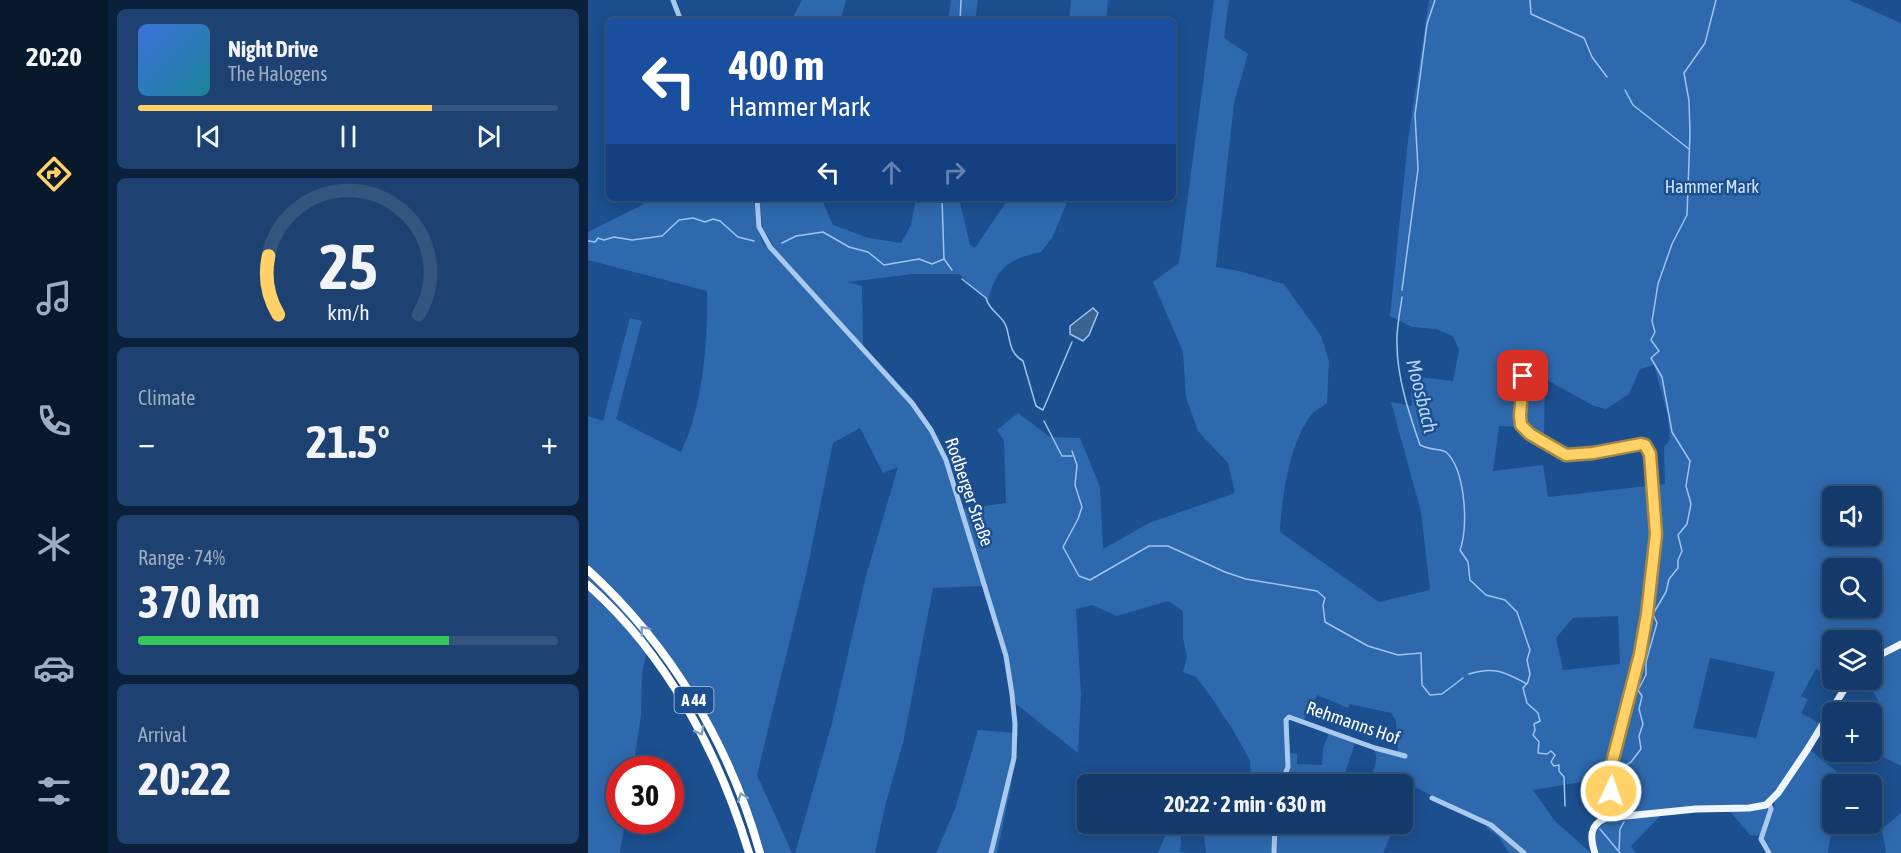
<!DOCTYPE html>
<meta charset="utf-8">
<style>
:root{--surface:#143b6b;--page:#1d4271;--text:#f1f3f6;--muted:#9dadc1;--line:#33557e;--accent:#ffd166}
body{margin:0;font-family:"Asap Condensed",sans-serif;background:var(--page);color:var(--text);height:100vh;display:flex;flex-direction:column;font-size:22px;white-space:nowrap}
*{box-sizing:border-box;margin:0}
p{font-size:20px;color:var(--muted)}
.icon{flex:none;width:33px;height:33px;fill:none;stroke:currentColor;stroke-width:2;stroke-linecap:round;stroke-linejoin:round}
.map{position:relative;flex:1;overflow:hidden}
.panel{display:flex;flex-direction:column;gap:9px;padding:9px;background:#0b203b;width:480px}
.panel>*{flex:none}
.top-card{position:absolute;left:18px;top:18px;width:570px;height:183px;border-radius:9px;box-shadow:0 3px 15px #0003,0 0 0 2px var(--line);background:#1a4fa0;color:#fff;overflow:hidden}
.fabs{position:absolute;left:1234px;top:486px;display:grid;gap:12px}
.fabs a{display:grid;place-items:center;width:60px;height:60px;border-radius:9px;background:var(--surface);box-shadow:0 3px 15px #0003,0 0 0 2px var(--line);font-size:30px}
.speed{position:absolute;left:18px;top:756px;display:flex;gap:12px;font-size:30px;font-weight:700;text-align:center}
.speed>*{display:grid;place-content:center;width:78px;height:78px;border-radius:50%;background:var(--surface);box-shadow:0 3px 15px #0003,0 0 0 2px var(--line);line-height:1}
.speed .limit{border:9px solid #d22;background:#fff;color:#111}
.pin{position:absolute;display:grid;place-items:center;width:51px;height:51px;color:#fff;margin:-26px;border-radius:12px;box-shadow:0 3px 9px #0006}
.me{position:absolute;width:66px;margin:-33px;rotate:3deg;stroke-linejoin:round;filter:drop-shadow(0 0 4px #0008)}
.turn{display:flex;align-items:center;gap:21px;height:126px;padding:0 24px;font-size:27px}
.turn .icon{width:78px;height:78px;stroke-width:2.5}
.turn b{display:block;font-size:42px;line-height:51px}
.lanes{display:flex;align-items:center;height:57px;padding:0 24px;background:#0003;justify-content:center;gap:30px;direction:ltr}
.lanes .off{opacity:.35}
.big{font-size:45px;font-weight:700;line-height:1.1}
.panel .widget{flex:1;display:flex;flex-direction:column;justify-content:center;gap:9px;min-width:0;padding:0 21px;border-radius:9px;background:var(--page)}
.panel .dial{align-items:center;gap:0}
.dial svg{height:156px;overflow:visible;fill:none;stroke:var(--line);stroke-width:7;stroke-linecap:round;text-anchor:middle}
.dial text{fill:var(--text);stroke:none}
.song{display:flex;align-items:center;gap:18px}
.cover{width:72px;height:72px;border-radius:9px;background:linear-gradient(135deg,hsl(220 70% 55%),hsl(190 70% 35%))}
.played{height:6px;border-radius:3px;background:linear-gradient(90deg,var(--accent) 70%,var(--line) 70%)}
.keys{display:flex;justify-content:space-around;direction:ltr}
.heat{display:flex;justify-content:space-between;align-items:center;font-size:33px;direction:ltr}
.charge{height:9px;border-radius:4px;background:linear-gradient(90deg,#34c759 74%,var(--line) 0)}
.trip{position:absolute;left:489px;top:774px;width:336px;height:60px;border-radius:9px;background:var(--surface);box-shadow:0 3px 15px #0003,0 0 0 2px var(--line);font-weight:700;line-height:60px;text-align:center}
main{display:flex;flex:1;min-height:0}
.dock{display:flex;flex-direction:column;width:108px;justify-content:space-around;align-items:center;background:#08182b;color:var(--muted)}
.dock .icon{width:42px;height:42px}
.dock .selected{color:var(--accent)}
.dock b{font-size:27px;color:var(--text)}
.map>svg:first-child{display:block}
.green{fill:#2e69ad;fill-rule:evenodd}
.water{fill:#3c6290;stroke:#9cc4f0;stroke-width:1.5}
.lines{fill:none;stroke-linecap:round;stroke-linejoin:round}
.stream{stroke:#9cc4f0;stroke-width:1.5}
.minor{stroke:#a9c9ee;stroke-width:5}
.major{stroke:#f0f6ff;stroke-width:7}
.highway{stroke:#fff;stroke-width:8}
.oneway{stroke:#829ec1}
.route-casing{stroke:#a68842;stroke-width:15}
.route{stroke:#ffd166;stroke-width:10}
.labels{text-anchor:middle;stroke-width:5;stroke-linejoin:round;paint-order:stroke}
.shield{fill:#1b4f8f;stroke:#bbcadd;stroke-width:1.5}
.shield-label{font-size:16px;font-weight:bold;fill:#fff}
.park-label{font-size:18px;fill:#cfe3fa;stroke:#1b4f8f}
.street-label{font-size:18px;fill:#fff;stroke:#1b4f8f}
.water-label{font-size:20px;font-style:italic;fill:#b5d3f5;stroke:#1b4f8f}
</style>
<main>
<nav class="dock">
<b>20:20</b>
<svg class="icon selected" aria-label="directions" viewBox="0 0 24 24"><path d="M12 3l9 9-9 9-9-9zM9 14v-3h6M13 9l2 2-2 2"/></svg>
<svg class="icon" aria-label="music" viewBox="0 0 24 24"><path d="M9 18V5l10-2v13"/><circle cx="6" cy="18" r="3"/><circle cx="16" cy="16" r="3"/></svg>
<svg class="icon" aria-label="phone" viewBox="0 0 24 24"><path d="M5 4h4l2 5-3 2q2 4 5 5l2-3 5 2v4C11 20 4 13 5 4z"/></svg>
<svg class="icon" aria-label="climate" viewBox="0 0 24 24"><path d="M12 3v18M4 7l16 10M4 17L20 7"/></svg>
<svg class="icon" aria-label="car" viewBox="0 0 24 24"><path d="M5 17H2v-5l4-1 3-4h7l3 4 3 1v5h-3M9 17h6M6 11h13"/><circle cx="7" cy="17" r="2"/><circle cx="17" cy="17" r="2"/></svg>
<svg class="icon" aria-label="filters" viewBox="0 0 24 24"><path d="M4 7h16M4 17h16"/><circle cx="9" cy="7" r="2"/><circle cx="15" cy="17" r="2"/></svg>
</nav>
<section class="panel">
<div class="widget">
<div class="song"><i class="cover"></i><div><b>Night Drive</b><p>The Halogens</p></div></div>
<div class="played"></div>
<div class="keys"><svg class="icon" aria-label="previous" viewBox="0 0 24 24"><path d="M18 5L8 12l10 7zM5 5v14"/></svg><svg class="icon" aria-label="pause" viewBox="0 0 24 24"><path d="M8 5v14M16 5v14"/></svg><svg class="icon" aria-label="next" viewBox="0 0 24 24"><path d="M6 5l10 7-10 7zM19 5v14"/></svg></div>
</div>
<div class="widget dial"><svg viewBox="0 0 100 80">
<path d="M14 69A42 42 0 1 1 86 69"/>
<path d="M14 69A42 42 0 0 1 9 39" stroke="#ffd166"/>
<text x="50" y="56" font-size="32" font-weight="700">25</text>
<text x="50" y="72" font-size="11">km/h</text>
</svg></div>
<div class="widget"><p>Climate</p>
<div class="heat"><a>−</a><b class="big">21.5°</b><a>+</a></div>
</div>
<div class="widget"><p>Range · 74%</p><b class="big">370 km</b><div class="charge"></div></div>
<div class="widget"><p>Arrival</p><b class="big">20:22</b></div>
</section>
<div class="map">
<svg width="1313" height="853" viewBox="0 0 1313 853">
<rect width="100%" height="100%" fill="#1b4f8f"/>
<g class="green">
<path d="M214,0H258L252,21H203Z"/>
<path d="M363,0H390L387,21H360Z"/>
<path d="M483,0H520L518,21H481Z"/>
<path d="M626,0H641L636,38L660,54L646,103L628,267L651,271L696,284L733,336L741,361L739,403C735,406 728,410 724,414C701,443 694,496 692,532L791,602L842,590L833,512L803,402L824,406L822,376L865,381L871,350L865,336L848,329L824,327L802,316L820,140L841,0H1261L1313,23V766L1284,751V733L1293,706L1279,680H1284V640H1245V678L1228,669L1213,696L1220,699L1213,713L1233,724L1251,689V682L1247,680H1266L1255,693L1222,750L1260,781L1259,784H1245V822L1240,853H1183L1175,840L1187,801L1166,805L1028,815L1024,777L945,790L967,821L1003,853H921L911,837L900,829L895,820L867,808L825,786L815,808L814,784H779C784,773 792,761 786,749L767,743L757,773H761L759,783L767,784H663L662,760L645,730L619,691L608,677L595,672L599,657L595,638V611L580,601L529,616L504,605L488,609L493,695L490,753L428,704L423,674L375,509L418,503L416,441L409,430L430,413L462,437L492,438L512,487L515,549L561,523L647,493L640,463L610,431L598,397L595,352L565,282L591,263ZM1066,365L1080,416L1082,440L1076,447L1077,484L960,497L955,465L905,471L911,426L935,427L947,435H956L957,379L1006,406L1018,409L1041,394L1052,369ZM1245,496H1284V536H1245ZM1245,568H1284V608H1245ZM1030,616L1032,664L975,670L968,638L985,618ZM1122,658L1187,672L1168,738L1105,728ZM729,695L760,708L762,704L803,713L808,721L810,752L786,747L716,720ZM700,719L741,733L735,749L734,765L709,764V754L702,753Z"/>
<path d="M56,198H166L169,228L175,243L328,410L355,456L396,586L345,588L315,743L298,802L287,853H207L244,723L278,576L310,467L295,473L272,428L245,443L219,570L169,775L204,853H176C152,773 118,698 64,634L54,672L53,715L45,769L32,770V820L37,821L32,853H0V416L15,421L42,318L54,321L28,419L93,452C115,408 120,339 119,291L0,260V232L54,205Z"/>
<path d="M171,198H233L245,225L281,238L313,243L323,225L328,198H371L382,245L387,248L421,198H481L464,238L453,252C420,259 408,268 400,301L371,274H325L260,282L274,286L275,346L188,250L175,229Z"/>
<path d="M390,730L430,733L422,791L409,853H348L367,809Z"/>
<path d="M1178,808L1180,810L1173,836L1162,835L1141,810Z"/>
<path d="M1313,813V853H1298L1294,829Z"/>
<path d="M1073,815L1043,846L1048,853H1011C994,812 1047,818 1073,815Z"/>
<path d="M582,824H594L592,852L600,853H570Z"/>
<path d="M630,824H717L728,831L736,829V824H808L795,853H618L615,827L630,829Z"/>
</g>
<path class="water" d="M505,308L510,313L501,335L495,341L482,334V326Z"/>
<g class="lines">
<g class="stream">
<path d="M942,0L943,14L996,38L1004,57L1019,77"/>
<path d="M372,21L373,0"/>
<path d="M1037,90L1045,105L1101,149"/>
<path d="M354,198L356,259L364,270"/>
<path d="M0,241L7,242L10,238L16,240L26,237L44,240L74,236L91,220L105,218L117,222L125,219L132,221L150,237L166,241"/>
<path d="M194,243L208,236L235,232L261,247L280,252L296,265L331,259L344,264L356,259"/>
<path d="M374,279L398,298C401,311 414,315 418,326C423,340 420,352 435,361L448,406L455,410L484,342"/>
<path d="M814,290L830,169L827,115L839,24L847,0"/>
<path d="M814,297C812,313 808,329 809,344C809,378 821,413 832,445C841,450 854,449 858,452C877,469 881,526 872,550L880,562L882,580L898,595L917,600L929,612L942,650L939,660L942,674L940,682L935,688L939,703L950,713L952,721L946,724L947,730L945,735L951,742L950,753L959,754L963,751L967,755L963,762L966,766L971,765V771L976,777L977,806"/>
<path d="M456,421L474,456H484"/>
<path d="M484,451L489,465L487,485L494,507L490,519L475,547L491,576L502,580L561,546H580L637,572L658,579L729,591L737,598L735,605L737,622L780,646L810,655L833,653L834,685L842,695L854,694L875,678"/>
<path d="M881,674C906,666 917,672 939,684"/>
<path d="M1035,810L1038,765L1043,762L1053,749L1051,736L1055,724L1051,709L1054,696L1050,690L1058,675V662L1069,623L1065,614L1078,592L1081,579L1090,568V560L1094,551L1090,535L1099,524L1103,504L1098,486L1102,461L1084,432L1074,377L1063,358L1071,351L1063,340L1067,332L1064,321L1070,284L1084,244L1099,215L1102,133L1101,101L1096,73L1117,43L1128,0"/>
<path d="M1012,829L1032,853"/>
<path d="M1031,850L1032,829L1036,822"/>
</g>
<g class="minor">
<path d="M85,0L93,21"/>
<path d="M169,198L171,227L182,247L324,403L343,430L358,460L418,656L424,694L427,724L426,758L403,853"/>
<path d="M935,366L932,416L933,425L942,434L972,453L984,456L1052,444L1057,445L1062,454L1068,534L1059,614L1052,654L1024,763L1023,791L1027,817"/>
<path d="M693,784L700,767L698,720L701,717L787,748L817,756"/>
<path d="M844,798L903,825L936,853"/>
<path d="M686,853L687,824"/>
<path d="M1181,853L1173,839L1183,809L1181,803"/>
</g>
<g class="major">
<path d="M1284,659L1313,644"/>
<path d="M1007,853C1002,838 1001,825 1018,818L1108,809L1161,808L1178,805L1190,793L1219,750L1262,680"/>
</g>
<g class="highway">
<path d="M0,570C83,646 142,745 172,853"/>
<path d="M0,585C79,655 131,753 161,853"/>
</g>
</g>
<defs><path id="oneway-chevron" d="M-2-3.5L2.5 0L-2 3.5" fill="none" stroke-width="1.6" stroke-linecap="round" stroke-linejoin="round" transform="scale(1.5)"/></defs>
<g class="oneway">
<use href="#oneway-chevron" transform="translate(56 630) rotate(-130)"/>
<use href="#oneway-chevron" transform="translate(112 731) rotate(61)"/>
<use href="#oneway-chevron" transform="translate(154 797) rotate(-110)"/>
</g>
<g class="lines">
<defs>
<path id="route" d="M935,376L932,416L933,425L942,434L978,455L1005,453L1053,444L1057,445L1062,454L1068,534L1059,614L1052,654L1024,763L1023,791"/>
</defs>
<use href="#route" class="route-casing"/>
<use href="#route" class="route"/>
</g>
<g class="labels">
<rect class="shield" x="86.5" y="687" width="39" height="26" rx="4.5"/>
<g class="shield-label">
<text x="106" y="706">A 44</text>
</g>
<g class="park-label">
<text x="1124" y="193">Hammer Mark</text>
</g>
<g class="street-label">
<text transform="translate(381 492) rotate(71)" y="6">Rodberger Straße</text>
<text transform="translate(765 723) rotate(19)" y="6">Rehmanns Hof</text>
</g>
<g class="water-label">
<text transform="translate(834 396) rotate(76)" y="7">Moosbach</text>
</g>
</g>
</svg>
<div class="fabs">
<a><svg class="icon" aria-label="sound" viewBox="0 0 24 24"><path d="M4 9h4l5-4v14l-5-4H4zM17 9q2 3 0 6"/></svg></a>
<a><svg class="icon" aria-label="search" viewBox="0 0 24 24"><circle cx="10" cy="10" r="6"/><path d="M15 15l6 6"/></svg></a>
<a><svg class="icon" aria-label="layers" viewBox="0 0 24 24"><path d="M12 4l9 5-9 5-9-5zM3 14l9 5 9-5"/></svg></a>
<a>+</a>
<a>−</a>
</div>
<div class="speed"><div class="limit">30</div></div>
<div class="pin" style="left:935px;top:376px;background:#d93025"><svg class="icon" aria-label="arrive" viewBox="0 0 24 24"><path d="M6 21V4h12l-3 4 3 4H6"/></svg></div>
<svg class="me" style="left:1023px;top:791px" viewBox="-20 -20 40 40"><circle r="17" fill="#ffd166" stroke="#fff" stroke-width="3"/><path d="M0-11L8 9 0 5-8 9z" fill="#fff"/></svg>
<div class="trip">20:22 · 2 min · 630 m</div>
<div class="top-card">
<div class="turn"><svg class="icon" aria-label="left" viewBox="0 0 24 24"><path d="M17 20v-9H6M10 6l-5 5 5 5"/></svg><div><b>400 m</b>Hammer Mark</div></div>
<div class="lanes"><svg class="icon" aria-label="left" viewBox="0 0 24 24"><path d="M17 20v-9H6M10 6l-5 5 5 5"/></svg><svg class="icon off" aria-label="ahead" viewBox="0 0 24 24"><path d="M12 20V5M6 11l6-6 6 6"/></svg><svg class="icon off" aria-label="right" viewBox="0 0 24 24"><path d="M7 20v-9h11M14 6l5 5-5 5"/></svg></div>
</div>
</div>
</main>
